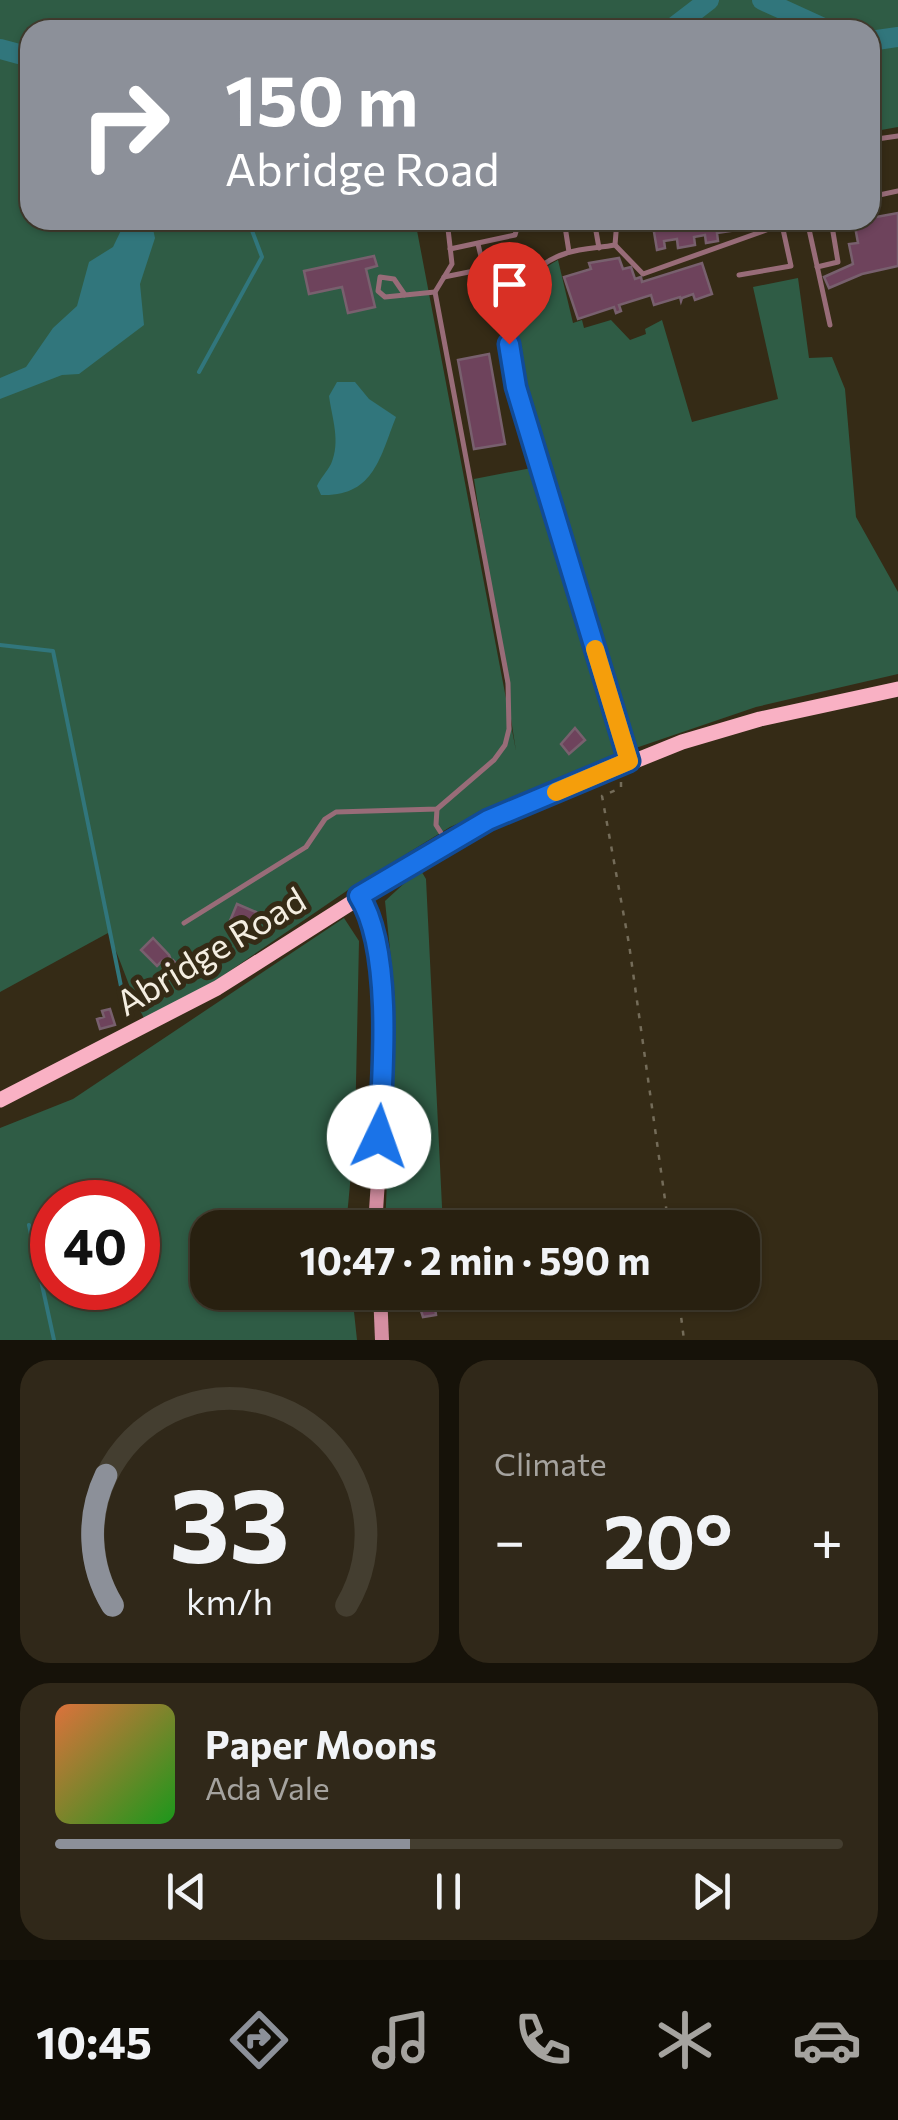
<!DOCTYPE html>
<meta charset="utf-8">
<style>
:root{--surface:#282010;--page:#302819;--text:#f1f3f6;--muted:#a5a39f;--line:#443e30;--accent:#8c9099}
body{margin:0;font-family:Commissioner,sans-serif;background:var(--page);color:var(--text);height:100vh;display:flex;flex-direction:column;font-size:38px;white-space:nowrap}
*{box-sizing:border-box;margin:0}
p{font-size:32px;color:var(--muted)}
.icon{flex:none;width:55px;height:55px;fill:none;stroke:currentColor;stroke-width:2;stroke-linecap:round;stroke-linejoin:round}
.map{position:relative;height:1340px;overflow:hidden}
.panel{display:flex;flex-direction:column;gap:20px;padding:20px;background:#161209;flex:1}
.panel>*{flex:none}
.top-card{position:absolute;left:20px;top:20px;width:860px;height:210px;border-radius:30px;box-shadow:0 2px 8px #0004,0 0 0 2px var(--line);background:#8c9099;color:#fff;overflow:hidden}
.speed{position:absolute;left:30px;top:1180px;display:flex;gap:20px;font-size:50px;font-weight:700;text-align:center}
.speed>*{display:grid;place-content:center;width:130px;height:130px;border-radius:50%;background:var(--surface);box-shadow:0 2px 8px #0004,0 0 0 2px var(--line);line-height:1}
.speed .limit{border:15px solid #d22;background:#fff;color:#111}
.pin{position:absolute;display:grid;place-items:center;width:85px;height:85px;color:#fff;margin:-102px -42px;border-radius:50% 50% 50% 0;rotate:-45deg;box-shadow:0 0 10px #0007}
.pin .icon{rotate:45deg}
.me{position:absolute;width:110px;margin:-55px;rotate:3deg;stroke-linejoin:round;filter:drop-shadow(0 0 8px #0008)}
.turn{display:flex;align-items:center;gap:35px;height:210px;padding:0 40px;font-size:45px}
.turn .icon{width:130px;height:130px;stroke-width:2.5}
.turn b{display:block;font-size:70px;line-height:85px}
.big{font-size:75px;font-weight:700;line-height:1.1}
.panel .tile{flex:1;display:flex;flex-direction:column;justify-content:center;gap:15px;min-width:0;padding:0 35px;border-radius:30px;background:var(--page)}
.panel .dial{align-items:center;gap:0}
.dial svg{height:260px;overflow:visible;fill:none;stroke:var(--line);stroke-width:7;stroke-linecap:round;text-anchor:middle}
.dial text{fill:var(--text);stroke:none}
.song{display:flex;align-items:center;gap:30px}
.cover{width:120px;height:120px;border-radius:15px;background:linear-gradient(135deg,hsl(20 70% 55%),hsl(120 70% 35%))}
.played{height:10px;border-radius:5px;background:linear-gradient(90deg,var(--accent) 45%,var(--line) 45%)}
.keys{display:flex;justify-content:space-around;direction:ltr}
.heat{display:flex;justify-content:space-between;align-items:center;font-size:55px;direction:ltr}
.panel .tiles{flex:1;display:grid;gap:20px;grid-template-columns:1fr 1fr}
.tile:last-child{grid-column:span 2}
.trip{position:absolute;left:190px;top:1210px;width:570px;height:100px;border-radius:30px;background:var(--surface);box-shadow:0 2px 8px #0004,0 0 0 2px var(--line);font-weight:700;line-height:100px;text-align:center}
.menu{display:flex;height:160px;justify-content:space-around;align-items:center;background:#100d06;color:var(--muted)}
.menu .icon{width:70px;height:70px}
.menu .current{color:var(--accent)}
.menu b{font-size:45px;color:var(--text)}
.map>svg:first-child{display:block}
.green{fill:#2f5c45;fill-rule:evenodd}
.water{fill:#31767c}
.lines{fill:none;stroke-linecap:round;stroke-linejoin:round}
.stream{stroke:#31767c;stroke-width:4}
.river{stroke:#31767c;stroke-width:20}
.building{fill:#6e435c;stroke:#78606e;stroke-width:2.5}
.path{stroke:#746c59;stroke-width:2.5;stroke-dasharray:5 8;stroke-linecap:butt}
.lane{stroke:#986c78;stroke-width:5}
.secondary{stroke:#d58fa2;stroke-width:14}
.primary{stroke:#f9b1c4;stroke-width:15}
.route-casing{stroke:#114b97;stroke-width:25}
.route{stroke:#1a73e8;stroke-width:18}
.slow{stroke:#f59e0b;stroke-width:18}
.labels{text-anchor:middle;stroke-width:10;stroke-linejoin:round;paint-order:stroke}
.street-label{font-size:35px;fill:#f4eee1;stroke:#352b16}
</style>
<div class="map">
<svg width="898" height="1340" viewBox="0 0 898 1340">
<rect width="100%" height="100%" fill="#352b16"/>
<g class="green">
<path d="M0,0H898V127L870,132V30H30V220H415L516,751L474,479L542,466C528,405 485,297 558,260L573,323L582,320L584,328L611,320L630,340L646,334L645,329L662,320L692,422L778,399L753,287L798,278L809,358L832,357L845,389L856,517L898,592V674L756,707L621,753L450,827L348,890L215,981L146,1022C130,993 122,962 108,933L0,992Z"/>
<path d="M420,869L426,879L443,1227H385L395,999L385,901Z"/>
<path d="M344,918L359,941L355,1131L346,1227L208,1228V1292L352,1293L357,1340H0V1128L73,1099ZM138,1202V1288H52V1202Z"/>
</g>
<g class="water">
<path d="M126,220H151L155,238L140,284L144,325L79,374L62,375L0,399V378L26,367L53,328L77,306L89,262L113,247Z"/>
<path d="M337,382H355L369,399L396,417C380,457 374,497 321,495L317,486C321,477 327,472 331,464C341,441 332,419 329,396Z"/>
</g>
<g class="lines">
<g class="stream">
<path d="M199,372L262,257L248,220"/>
<path d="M0,645L53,651L125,1006"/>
<path d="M29,1225L54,1340"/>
</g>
<g class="river">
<path d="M762,0L828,30"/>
<path d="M670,30L709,0"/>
<path d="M870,41L898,37"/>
<path d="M0,49L30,57"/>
</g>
</g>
<g class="building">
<path d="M898,213V266L862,274L829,288L824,277L853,264L849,244L858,243L854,221Z"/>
<path d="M652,220H743L744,229L717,233L718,241L706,243L705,235L694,237L695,245L678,248L677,239L664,241L665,248L657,250Z"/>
<path d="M374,256L377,266L366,269L375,307L348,313L342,287L309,294L304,271Z"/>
<path d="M619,258L623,269L631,267L635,279L641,277L642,282L702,263L712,294L695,300L693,294L682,298L681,301L680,297L654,305L651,295L619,305L621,311L616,313L614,307L578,319L564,277L591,269L589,263Z"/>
<path d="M489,354L505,444L474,449L458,360Z"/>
<path d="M575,728L585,740L569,754L561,744Z"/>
<path d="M237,904L256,912L247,935L227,928Z"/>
<path d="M153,938L169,955L171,960L166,965L162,961L157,966L141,950Z"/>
<path d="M173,960L188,976L178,987L162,971Z"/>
<path d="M110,1009L115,1025L100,1029L97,1019L104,1017L102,1011Z"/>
<path d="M415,1292H433L436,1315L423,1317Z"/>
</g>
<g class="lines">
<g class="path">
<path d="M621,782V788L602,796L629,944L669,1228"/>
<path d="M678,1292L684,1340"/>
</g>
<g class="lane">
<path d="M870,140L898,136"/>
<path d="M870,197L898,191"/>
<path d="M564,220L569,252"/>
<path d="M594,220L599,248"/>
<path d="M807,220L830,325"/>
<path d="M615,245L617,220"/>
<path d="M450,249L515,235L517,228L530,220"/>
<path d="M817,267L838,262L831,220"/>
<path d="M739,275L791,266L781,220"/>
<path d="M444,277L484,269L478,244"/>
<path d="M405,295L394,279L380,277L378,291L385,297L435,292"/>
<path d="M628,758L516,387C508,336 507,271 567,253C582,248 599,248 615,245L643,274L769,229L777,220"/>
<path d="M437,809L436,825L445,839"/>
<path d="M184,923L306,847L325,819L336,812L437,809L494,760L505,745L509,729L508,683L435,292L452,264L447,220"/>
</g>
<g class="secondary">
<path d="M359,896C400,961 379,1148 375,1228"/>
<path d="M380,1292L382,1340"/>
</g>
<path class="primary" d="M0,1100L217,988L447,842L489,820L682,742L760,719L898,689"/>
</g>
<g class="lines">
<defs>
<path id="route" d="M379,1137C383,1074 393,949 359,896L488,820L629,761L516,387L509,344"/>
</defs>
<use href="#route" class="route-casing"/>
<use href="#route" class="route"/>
<path class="slow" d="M556,792L629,761L595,649"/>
</g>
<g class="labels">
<g class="street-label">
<text transform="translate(211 952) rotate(-31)" y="12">Abridge Road</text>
</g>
</g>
</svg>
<div class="speed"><div class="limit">40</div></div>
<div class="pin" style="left:509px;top:344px;background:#d93025"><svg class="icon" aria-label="arrive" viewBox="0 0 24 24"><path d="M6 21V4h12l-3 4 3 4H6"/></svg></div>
<svg class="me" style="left:379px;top:1137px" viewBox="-20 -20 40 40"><circle r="19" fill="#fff"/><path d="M0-13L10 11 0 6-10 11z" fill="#1a73e8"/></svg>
<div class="trip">10:47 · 2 min · 590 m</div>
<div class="top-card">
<div class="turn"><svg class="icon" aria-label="right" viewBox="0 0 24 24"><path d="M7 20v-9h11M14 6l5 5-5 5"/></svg><div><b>150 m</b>Abridge Road</div></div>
</div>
</div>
<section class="panel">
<div class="tiles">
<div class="tile dial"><svg viewBox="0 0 100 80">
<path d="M14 69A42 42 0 1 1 86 69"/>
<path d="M14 69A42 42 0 0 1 12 29" stroke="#8c9099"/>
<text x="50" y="56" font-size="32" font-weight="700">33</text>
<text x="50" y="72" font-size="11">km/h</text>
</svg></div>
<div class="tile"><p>Climate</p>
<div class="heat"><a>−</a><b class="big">20°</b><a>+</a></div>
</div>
<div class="tile">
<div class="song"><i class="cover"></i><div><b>Paper Moons</b><p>Ada Vale</p></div></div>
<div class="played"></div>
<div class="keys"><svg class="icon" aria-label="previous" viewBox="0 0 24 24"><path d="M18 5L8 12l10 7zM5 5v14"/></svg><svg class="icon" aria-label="pause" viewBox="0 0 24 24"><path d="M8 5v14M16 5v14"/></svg><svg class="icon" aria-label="next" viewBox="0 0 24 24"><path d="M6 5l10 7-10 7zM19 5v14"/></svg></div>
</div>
</div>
</section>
<nav class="menu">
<b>10:45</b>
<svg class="icon current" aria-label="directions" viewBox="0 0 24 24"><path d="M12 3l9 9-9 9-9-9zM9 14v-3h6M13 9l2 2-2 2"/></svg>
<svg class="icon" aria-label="music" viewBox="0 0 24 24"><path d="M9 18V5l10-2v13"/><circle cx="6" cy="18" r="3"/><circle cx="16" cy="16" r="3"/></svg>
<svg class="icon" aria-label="phone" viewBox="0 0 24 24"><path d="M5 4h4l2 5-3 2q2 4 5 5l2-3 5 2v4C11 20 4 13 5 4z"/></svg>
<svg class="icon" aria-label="climate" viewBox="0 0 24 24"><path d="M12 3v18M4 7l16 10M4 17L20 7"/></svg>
<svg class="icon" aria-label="car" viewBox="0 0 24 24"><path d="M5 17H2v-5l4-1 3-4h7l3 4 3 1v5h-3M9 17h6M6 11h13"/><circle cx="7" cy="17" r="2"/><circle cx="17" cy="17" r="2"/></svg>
</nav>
